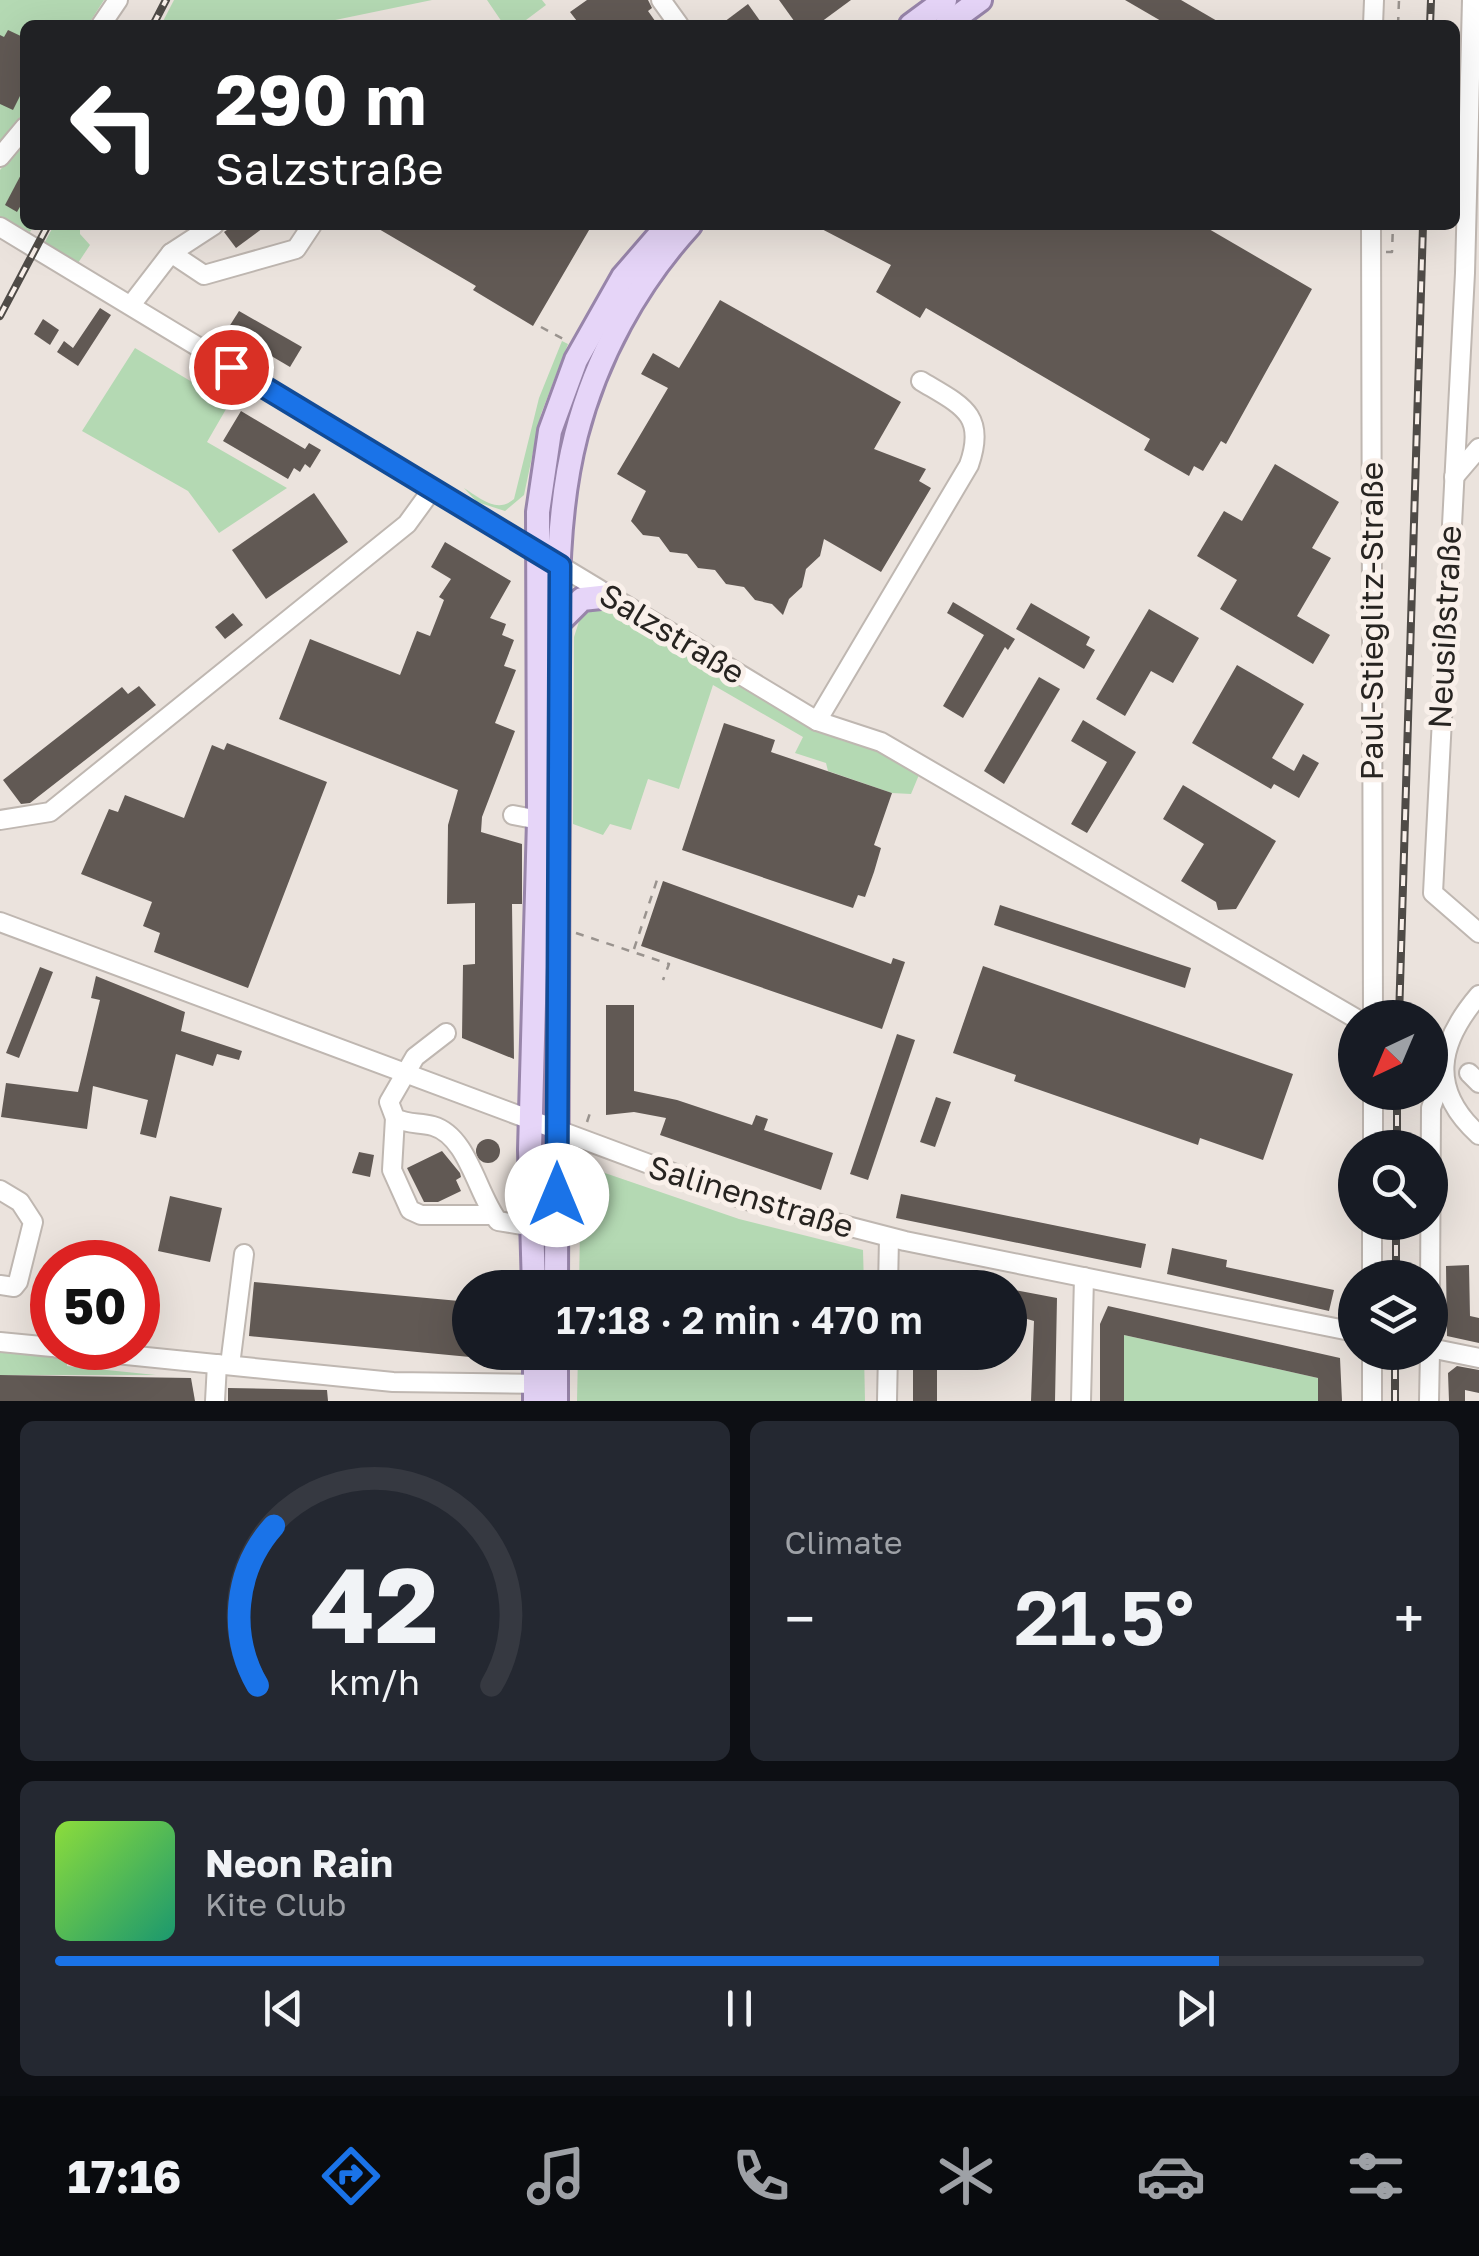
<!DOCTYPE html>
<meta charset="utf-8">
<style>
:root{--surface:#171b24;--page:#242831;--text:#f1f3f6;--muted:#9ea1a6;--line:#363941;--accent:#1a73e8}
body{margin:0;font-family:"Golos Text",sans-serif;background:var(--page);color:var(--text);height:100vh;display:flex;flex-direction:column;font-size:38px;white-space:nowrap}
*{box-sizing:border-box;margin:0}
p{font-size:32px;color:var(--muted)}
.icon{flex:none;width:55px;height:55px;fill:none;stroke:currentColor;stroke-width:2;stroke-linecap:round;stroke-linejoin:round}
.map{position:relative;height:1401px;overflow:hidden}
.side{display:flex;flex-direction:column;gap:20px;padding:20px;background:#0d0f14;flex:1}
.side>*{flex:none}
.top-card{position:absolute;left:20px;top:20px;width:1440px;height:210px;border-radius:15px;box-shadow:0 10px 40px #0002;background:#202124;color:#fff;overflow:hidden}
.needle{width:65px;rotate:224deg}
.controls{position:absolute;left:1338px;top:1000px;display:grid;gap:20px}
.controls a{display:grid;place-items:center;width:110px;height:110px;border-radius:50%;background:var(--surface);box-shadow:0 10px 40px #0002;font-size:50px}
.speed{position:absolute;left:30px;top:1240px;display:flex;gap:20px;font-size:50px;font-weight:700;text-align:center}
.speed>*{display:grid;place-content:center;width:130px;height:130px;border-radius:50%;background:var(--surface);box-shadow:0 10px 40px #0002;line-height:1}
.speed .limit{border:15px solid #d22;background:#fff;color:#111}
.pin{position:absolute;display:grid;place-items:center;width:85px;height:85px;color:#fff;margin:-42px;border:5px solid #fff;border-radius:50%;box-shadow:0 2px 10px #0007}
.me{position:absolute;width:110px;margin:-55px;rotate:0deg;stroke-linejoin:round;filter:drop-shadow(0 0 8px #0008)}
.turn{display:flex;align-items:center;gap:35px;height:210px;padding:0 30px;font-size:45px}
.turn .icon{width:130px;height:130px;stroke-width:2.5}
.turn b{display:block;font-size:70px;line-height:85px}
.big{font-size:75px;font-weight:600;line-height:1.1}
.side .tile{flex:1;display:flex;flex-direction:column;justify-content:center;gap:15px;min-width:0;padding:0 35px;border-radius:15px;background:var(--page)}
.side .dial{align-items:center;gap:0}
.dial svg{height:260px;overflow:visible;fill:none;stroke:var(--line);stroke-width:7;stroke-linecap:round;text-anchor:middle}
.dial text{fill:var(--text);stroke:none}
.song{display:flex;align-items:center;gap:30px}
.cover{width:120px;height:120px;border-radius:15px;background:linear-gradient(135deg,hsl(90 70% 55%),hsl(160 70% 35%))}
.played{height:10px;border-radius:5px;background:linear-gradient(90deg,var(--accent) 85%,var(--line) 85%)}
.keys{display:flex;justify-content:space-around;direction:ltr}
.heat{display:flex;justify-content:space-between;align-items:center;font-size:55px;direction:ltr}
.side .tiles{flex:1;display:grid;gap:20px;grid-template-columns:1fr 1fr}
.tile:last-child{grid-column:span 2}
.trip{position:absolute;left:452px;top:1270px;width:575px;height:100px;border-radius:50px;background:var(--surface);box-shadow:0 10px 40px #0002;font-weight:600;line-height:100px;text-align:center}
.dock{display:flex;height:160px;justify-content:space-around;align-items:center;background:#090b0e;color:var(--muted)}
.dock .icon{width:70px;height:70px}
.dock .active{color:var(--accent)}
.dock b{font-size:45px;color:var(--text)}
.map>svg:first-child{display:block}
.green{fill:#b4d9b3}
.building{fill:#615954}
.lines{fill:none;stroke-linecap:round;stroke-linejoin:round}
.minor-casing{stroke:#bfb7b1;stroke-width:22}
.major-casing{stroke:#9885aa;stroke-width:28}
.path{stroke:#99938e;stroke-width:2.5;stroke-dasharray:8 8;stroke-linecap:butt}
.minor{stroke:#fff;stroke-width:18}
.major{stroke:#e6d5f8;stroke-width:22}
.rail-casing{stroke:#4f4b47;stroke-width:8}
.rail{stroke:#f9f0ea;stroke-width:4;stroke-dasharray:11;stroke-linecap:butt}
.route-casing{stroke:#114b97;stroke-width:25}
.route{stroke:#1a73e8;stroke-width:18}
.labels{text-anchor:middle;stroke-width:10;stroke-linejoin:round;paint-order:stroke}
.street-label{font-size:32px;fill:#272421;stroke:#f9f0ea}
</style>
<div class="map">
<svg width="1479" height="1401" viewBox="0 0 1479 1401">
<rect width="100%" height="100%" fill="#ebe3dd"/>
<g class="green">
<path d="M0,0H104L88,25H25V114L0,145Z"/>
<path d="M174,0H432L311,25H161Z"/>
<path d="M487,0H542L546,5L526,20L529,25H504Z"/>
<path d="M25,141V225H34L30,232L0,217V170Z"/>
<path d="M54,225H80V234L90,245L78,263L45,242Z"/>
<path d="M562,341L568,344L541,414L524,495L505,511L477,502L464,488C480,498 497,514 514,499L539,398Z"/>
<path d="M135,348L229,404L207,442L287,488L219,533L188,491L82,431Z"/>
<path d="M606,604L843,741L862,743L921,770L911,794L892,793L828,771L826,763L795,753L803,737L713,685L679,789L648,779L631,830L610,824L603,835L573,824L574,637L584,606Z"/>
<path d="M581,1171L602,1172L739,1219L863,1250L864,1287H579Z"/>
<path d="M1124,1335L1318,1378V1401H1124Z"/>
<path d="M0,1351L67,1357V1366L156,1375H0Z"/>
<path d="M578,1353H864L865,1401H577Z"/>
</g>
<g class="building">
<path d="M587,0H648L652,8L648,11L658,25H580L570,12Z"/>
<path d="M779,0H851L817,25H797Z"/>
<path d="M1125,0H1181L1224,25H1168Z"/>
<path d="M748,4L763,25H720Z"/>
<path d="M8,30L25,38V86L13,110L0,104V35L4,37Z"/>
<path d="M25,167V198L17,212L5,205Z"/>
<path d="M234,225H267L236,248L224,232Z"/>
<path d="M372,225H592L533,326L473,290L476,286Z"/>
<path d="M814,225H1202L1312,289L1226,444L1221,441L1203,471L1194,466L1189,476L1144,450L1150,439L926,308L920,318L876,292L891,265Z"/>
<path d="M720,300L901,402L874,449L926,469L919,481L931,488L881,572L824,539L820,556L806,569L802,587L789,599L783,615L772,604L755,600L744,587L726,584L715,570L698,568L687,554L670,552L659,537L643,535L631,521L646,491L617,474L668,388L641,374L653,353L679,368Z"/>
<path d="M100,308L111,315L78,366L57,352L64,341L73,348Z"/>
<path d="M239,311L302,347L290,367L227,330Z"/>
<path d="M43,319L59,330L50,345L34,334Z"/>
<path d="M241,411L305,449L309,443L321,450L310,468L305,464L300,472L294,468L288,479L223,441Z"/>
<path d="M1275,464L1339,502L1312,548L1331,558L1297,616L1330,635L1313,664L1220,609L1237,580L1197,556L1224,511L1242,521Z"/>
<path d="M314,493L348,542L266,599L232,550Z"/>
<path d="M445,542L511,581L490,618L506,624L502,635L514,640L504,666L516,670L495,723L515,731L482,817L481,832L522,844V904H512L514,1059L462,1038L463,965L475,964V903L447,904L448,825L458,790L279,719L310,639L400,675L417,631L430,636L444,600L439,597L451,579L431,567Z"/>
<path d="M953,602L1015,639L1008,650L1005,647L963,718L943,706L984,635L947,613Z"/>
<path d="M1031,603L1090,637L1086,645L1095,650L1084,669L1016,629Z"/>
<path d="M1149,609L1199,638L1173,683L1151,671L1125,716L1096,699Z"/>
<path d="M233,613L243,625L225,639L215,627Z"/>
<path d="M1237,665L1304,704L1272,758L1294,771L1303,754L1319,763L1299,798L1274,784L1271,789L1192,743Z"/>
<path d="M1039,677L1060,689L1004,784L984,771Z"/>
<path d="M139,686L156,705L30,803L21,804L3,780L122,687L128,694Z"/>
<path d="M1083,720L1136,752L1087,833L1071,824L1107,762L1071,741Z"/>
<path d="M724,723L775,740L771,752L892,793L874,845L881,848L874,872L865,897L858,895L853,908L682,850Z"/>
<path d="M227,743L327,782L248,988L154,952L160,933L143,926L152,902L81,874L109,809L118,812L125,795L184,818L212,745L224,750Z"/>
<path d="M1183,785L1276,841L1236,909L1218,910L1216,902L1181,881L1204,844L1163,819Z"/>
<path d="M663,881L891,964L893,958L905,962L882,1029L641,946Z"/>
<path d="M1000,905L1191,968L1185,988L994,925Z"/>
<path d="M983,966L1293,1074L1263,1160L1200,1138L1198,1145L1014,1081L1016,1075L953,1053Z"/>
<path d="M40,967L53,972L19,1058L6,1053Z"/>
<path d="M96,976L185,1012L181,1031L242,1051L239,1060L217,1054L213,1066L176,1054L156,1138L140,1134L148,1100L93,1086L87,1129L1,1117L6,1083L78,1092L100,1000L91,998Z"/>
<path d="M606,1005H634V1091L677,1100L752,1125L756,1115L768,1119L764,1130L833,1153L821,1190L660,1135L666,1118L634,1112L606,1115Z"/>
<path d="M897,1034L915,1040L868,1180L850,1174Z"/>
<path d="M936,1097L951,1102L935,1147L920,1142Z"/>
<circle cx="488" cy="1151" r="12"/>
<path d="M442,1151L460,1173L461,1177L456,1180L461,1191L438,1202H424L407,1168Z"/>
<path d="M359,1152L374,1155L370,1177L352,1173Z"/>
<path d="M901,1194L1146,1244L1141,1268L896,1218Z"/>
<path d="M170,1196L222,1208L210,1262L158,1251Z"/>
<path d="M1172,1248L1227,1260L1226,1267L1334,1290L1329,1311L1167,1274Z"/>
<path d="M1469,1265L1470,1316L1479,1318V1343L1447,1336L1446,1266Z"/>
<path d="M919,1270L979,1282V1288H916Z"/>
<path d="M254,1282L470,1302V1357L249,1336Z"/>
<path d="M1010,1289L1057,1298L1055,1401H1031L1034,1321L1010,1314Z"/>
<path d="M1108,1306L1340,1358L1342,1401H1318V1378L1124,1335V1401H1100V1324Z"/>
<rect x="913" y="1352" width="24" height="49"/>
<path d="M1457,1366L1479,1370V1393L1465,1390V1401H1449L1448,1373Z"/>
<path d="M0,1375L191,1378L195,1401H0Z"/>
<path d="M228,1388L327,1390L328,1401H228Z"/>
</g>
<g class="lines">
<defs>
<g id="minor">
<path d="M661,0L679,25"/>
<path d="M1472,0L1465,273L1433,893L1479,933"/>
<path d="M101,25L118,0"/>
<path d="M1373,25L1374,0"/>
<path d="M0,157L25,127"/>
<path d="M1371,225L1373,1018"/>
<path d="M0,227L817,721L881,742L1355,1018"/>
<path d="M171,253L204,275L296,249L312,225"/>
<path d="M131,305L171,253L214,225"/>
<path d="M1454,477L1479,448"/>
<path d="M817,721L969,465C987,414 961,405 921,381"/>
<path d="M513,815L539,820"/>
<path d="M0,820L50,812L407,524L431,491"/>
<path d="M0,922L743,1199L905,1241L1355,1332"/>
<path d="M1479,995C1438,1043 1428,1089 1479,1135"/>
<path d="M446,1033L415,1057L389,1102L395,1118C409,1125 419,1122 433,1126C468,1136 477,1194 498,1221L534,1227"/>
<path d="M1469,1073L1479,1083"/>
<path d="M395,1118L392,1170L410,1210L421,1215H493"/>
<path d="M1373,1148V1092"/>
<path d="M0,1190L20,1202L33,1222L18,1282L14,1287L0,1285"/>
<path d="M1372,1278V1222"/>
<path d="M888,1288L889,1238"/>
<path d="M1430,1294L1431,1108L1437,1091L1446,1088"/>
<path d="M0,1342L52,1347"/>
<path d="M57,1348L393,1382L545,1384"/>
<path d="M1430,1348L1479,1358"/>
<path d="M1372,1352V1401"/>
<path d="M230,1365L244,1254"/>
<path d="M215,1401L217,1364"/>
<path d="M887,1401L888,1352"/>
<path d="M1081,1401L1084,1277"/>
<path d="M1429,1401L1430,1352"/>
</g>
<g id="major">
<path d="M911,25L945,0"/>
<path d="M946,25L980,0"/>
<path d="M559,622L582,599L610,596"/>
<path d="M534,1288L530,1150L539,820L538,512L550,431L576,360L623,277L668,225"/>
<path d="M556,1288C558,1104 556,920 558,736C559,637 551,532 576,435C596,358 636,284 690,225"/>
<path d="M535,1352V1401"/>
<path d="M556,1401V1352"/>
</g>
</defs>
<use href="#minor" class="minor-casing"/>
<use href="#major" class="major-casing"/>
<g class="path">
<path d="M1398,25L1399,0"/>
<path d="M1386,252H1392L1393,225"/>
<path d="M541,327L565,340"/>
<path d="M576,933L669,964L663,980"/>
<path d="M634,949L657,880"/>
<path d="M587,1122L592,1107"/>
</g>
<use href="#minor" class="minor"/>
<use href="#major" class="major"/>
<defs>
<g id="rail">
<path d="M153,25L166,0"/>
<path d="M1430,25L1431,0"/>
<path d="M0,316L48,225"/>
<path d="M1399,1018L1423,225"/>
<path d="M1397,1148V1092"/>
<path d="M1396,1278V1222"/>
<path d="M1395,1401V1352"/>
</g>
</defs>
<use href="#rail" class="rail-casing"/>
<use href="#rail" class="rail"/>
</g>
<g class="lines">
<defs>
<path id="route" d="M231,367L560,566L557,1195"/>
</defs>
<use href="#route" class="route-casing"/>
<use href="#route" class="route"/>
</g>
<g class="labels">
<g class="street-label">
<text transform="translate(1372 621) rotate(-90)" y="11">Paul-Stieglitz-Straße</text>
<text transform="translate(1445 627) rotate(-87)" y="11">Neusißstraße</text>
<text transform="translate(672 634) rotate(31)" y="11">Salzstraße</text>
<text transform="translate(751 1197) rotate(17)" y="11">Salinenstraße</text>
</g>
</g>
</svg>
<div class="controls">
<a><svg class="needle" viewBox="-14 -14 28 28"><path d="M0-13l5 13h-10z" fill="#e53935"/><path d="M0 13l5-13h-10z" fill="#9ea1a6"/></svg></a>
<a><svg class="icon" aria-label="search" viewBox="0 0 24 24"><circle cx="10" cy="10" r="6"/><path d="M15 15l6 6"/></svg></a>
<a><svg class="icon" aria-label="layers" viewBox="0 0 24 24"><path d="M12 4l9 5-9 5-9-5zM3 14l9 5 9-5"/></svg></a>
</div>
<div class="speed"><div class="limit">50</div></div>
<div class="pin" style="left:231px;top:367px;background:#d93025"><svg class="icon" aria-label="arrive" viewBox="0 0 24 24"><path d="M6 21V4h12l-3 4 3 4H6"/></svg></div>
<svg class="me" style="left:557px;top:1195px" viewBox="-20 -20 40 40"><circle r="19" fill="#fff"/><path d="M0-13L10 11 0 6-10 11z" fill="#1a73e8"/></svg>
<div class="trip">17:18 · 2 min · 470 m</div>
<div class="top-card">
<div class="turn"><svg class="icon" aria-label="left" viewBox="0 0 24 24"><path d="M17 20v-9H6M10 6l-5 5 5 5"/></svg><div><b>290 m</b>Salzstraße</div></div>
</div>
</div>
<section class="side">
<div class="tiles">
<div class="tile dial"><svg viewBox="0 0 100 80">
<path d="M14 69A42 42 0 1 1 86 69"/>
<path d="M14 69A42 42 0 0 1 19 20" stroke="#1a73e8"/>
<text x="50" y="56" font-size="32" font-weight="700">42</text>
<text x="50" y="72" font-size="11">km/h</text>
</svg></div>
<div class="tile"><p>Climate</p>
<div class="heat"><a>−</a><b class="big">21.5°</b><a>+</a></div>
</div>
<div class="tile">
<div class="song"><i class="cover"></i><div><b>Neon Rain</b><p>Kite Club</p></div></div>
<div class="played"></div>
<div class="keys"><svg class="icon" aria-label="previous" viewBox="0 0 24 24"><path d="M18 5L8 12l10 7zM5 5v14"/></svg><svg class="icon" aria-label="pause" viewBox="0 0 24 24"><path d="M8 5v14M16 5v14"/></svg><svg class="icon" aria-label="next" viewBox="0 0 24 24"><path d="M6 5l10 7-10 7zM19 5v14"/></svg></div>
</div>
</div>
</section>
<nav class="dock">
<b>17:16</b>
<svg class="icon active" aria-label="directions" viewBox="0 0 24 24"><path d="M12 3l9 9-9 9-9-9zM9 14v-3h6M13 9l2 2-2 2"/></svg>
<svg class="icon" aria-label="music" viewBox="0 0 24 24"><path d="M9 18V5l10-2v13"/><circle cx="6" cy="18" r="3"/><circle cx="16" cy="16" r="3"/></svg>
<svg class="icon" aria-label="phone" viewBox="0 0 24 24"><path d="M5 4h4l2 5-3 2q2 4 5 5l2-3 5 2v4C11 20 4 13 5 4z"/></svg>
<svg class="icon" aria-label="climate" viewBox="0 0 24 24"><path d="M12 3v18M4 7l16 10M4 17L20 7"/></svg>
<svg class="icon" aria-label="car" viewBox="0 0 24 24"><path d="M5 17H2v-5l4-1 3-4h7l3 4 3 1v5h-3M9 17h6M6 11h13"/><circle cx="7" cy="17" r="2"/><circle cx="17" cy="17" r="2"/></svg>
<svg class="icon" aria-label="filters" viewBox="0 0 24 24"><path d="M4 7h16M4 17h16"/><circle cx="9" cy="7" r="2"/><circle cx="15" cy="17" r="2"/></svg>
</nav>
